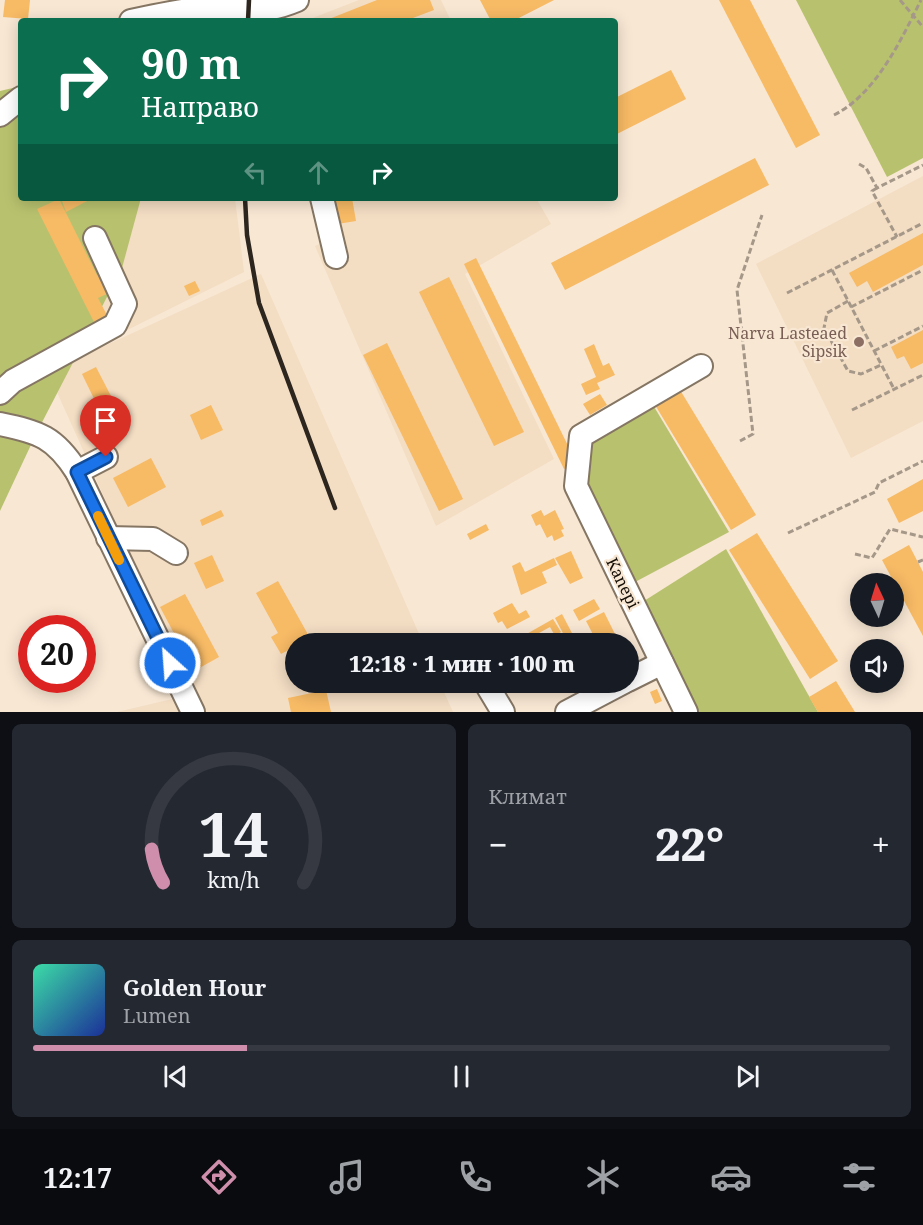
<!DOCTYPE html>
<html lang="ru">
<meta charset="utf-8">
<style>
:root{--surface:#171b24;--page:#242831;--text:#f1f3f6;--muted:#9ea1a6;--line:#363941;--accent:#ce8eac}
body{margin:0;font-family:"Noto Serif",serif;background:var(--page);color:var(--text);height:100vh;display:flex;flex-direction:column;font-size:22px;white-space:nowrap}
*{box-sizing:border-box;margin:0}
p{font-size:20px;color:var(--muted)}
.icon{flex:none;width:33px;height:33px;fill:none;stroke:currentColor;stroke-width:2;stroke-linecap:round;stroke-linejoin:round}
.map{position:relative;height:712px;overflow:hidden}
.drawer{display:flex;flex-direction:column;gap:12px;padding:12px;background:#0d0f14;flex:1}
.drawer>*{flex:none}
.banner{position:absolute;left:18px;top:18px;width:600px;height:183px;border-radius:6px;box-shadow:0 3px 15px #0003;background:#0b6e4f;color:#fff;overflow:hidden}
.needle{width:39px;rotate:356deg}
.controls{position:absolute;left:850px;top:573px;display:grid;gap:12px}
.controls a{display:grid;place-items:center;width:54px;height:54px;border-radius:50%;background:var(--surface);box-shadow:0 3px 15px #0003;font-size:30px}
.speed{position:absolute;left:18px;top:615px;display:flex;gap:12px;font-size:30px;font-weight:700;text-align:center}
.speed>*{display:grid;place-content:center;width:78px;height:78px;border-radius:50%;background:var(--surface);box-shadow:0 3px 15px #0003;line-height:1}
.speed .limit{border:9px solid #d22;background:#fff;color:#111}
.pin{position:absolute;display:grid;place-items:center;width:51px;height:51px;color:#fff;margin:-62px -26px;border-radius:50% 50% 50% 0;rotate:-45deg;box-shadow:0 0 6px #0007}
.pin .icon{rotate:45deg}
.me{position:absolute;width:66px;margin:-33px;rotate:334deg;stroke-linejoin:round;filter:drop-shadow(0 0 4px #0008)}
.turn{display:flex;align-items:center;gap:21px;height:126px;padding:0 24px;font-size:27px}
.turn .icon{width:78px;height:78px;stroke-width:2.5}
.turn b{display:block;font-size:42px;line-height:51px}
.lanes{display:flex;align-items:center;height:57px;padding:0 24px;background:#0003;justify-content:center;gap:30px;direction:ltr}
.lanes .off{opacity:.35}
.big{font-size:45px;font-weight:800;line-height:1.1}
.drawer .tile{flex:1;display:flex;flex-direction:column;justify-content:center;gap:9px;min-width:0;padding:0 21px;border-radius:9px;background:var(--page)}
.drawer .dial{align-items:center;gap:0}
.dial svg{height:156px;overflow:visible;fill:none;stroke:var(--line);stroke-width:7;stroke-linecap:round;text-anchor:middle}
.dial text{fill:var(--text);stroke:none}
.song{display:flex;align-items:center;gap:18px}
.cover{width:72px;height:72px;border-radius:9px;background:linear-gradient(135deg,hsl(160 70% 55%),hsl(230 70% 35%))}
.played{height:6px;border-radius:3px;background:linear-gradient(90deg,var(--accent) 25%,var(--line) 25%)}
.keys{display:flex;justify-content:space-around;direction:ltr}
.heat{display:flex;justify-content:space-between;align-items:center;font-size:33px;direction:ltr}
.drawer .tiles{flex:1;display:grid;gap:12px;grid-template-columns:1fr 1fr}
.tile:last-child{grid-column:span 2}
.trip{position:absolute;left:285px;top:633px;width:354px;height:60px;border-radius:30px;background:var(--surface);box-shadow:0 3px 15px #0003;font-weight:800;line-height:60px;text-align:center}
.tabs{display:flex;height:96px;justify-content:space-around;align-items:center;background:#090b0e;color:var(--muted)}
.tabs .icon{width:42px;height:42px}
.tabs .selected{color:var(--accent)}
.tabs b{font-size:27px;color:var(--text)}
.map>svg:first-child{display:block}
.built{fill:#f3ddc3}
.green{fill:#b8c26e}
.building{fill:#f7ba65}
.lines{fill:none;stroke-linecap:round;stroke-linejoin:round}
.minor-casing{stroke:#857664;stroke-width:26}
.path{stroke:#a59889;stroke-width:3;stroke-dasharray:6 3;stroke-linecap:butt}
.minor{stroke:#fff;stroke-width:22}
.rail{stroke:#2d261f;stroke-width:4.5}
.route-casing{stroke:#114b97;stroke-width:15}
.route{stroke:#1a73e8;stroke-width:10}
.slow{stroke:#f59e0b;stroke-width:10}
.education-dot{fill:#8d6e63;stroke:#f8e7d3;stroke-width:2}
.labels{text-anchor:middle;stroke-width:4.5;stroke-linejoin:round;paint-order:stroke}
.education-label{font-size:16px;fill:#785e54;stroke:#f8e7d3;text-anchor:end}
.street-label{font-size:16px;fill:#150f09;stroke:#f8e7d3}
</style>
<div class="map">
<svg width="923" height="712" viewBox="0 0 923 712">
<rect width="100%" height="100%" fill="#f8e7d3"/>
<g class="built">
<path d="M359,0H441L451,21H305Z"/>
<path d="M923,176V421L851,458L756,264Z"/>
<path d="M54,198H235L244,272L101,343L34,207Z"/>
<path d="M329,198H536L551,224L465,274L554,459L436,526L315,246L340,234Z"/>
<path d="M261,274L423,643L296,644V682L440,683L453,712H117L198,693L136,568L48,372Z"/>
</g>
<g class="green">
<path d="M796,0H923V158L887,177Z"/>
<path d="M21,86V198H141L122,268L37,432L0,511V91Z"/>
<path d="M650,400L729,532L637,581L632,580L584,478L591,439Z"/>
<path d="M726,549L818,712H694L644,601Z"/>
</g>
<g class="building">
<path d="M5,0H30L28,19L3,17Z"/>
<path d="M377,0H430L434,10L405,21H324Z"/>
<path d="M480,0H554L513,21H491Z"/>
<path d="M719,0H750L820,135L796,148Z"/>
<path d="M671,70L686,99L615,135V98Z"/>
<path d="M755,158L769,185L565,290L551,263Z"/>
<path d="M61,198H93L66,212Z"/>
<path d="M326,198H352L356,221L331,225Z"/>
<path d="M59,199L97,275L102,273L111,292L98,298L109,319L96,326L37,209Z"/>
<path d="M923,233V265L873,292L867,281L857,287L849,273Z"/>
<path d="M476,258L576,462L564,469L464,264Z"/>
<path d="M449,277L524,432L494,446L419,292Z"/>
<path d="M195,281L200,291L189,296L184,286Z"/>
<path d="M923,330V363L911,369L904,356L897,359L891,347Z"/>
<path d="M387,343L463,499L439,511L363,355Z"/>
<path d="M594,344L603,366L609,363L615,375L597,383L600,389L586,395L581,384L596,377L584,349Z"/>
<path d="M96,367L113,400L98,407L82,374Z"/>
<path d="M677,385L756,515L731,530L652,400Z"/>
<path d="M600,394L607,405L590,415L583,404Z"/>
<path d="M211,405L223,430L201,440L190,415Z"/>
<path d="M151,458L166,487L128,507L113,478Z"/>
<path d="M923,479V511L899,523L887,499Z"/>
<path d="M221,510L224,516L202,526L200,520Z"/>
<path d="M541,510L544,516L555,510L564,529L561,530L564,536L554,541L552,535L547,538L540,524L536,526L531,515Z"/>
<path d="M486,524L489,530L470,540L467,534Z"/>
<path d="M757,533L838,661L810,679L729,550Z"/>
<path d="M909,545L923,572V636L882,560Z"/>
<path d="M571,551L583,578L570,584L555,558Z"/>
<path d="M212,555L224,581L206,589L194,563Z"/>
<path d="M554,558L557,565L542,572L547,583L521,595L512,566L520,562L525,572Z"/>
<path d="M278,581L310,638L296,644V646L281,654L271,637L278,633L256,593Z"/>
<path d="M185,594L219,657L194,671L160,607Z"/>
<path d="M594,599L600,609L579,621L573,610Z"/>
<path d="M512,603L519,614L526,610L530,617L507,629L502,621L498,623L493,613Z"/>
<path d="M604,612L617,638L607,644H598L586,621Z"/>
<path d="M562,614L573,635L566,639L555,618Z"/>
<path d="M553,619L561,632L555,636L550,627L539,633L541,637L528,644L523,636Z"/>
<path d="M836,681L855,712H818L809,697Z"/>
<path d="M657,689L662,701L655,704L650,692Z"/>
<path d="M326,690L331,712H291L288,698Z"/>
</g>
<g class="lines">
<defs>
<g id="minor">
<path d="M131,21C163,14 197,7 229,7C260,7 266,13 297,0"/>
<path d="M0,115L21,98"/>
<path d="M322,198L336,257"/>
<path d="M0,393L13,381L115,325L125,304L95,238"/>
<path d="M0,424C39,432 55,437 77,472L193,712"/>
<path d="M77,472L106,457"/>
<path d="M108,538L153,539L176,553"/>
<path d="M628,680L662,663"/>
<path d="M485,682L503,712"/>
<path d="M567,712L624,682"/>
<path d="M686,712L576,486L581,436L701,366"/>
</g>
</defs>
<use href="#minor" class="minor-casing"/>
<g class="path">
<path d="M900,0L923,27"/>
<path d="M834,115C876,94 901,40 921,0"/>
<path d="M859,164L866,168L877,188L923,165"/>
<path d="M877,188L872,191L897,237"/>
<path d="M832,270L894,389"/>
<path d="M787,293L923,223"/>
<path d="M848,301L827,313L824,328L848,371L861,374L881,365"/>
<path d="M851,307L923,270"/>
<path d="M874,351L923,326"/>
<path d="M852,410L923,375"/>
<path d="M740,441L753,434L737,290L762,215"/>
<path d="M788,533L875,492L879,483L923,461"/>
<path d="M855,554L872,558L890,529L923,537"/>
<path d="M918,562L923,560"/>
</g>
<use href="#minor" class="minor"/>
<g class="rail">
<path d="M248,21L249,0"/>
<path d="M245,198L247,235L259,303L335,508"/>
</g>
</g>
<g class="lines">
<defs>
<path id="route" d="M106,457L77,472L170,663"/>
</defs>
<use href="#route" class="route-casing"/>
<use href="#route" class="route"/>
<path class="slow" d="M98,516L119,560"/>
</g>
<circle class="education-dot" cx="859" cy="342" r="6"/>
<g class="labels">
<g class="education-label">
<text x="847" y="339">Narva Lasteaed<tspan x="847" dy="18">Sipsik</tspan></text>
</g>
<g class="street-label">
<text transform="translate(623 583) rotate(64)" y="6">Kanepi</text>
</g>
</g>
</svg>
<div class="controls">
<a><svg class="needle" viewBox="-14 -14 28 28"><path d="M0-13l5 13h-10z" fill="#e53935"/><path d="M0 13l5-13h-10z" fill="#9ea1a6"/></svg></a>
<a><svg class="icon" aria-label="sound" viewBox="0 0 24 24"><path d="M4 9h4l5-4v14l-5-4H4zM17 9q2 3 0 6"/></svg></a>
</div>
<div class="speed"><div class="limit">20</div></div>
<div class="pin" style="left:106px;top:457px;background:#d93025"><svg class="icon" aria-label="arrive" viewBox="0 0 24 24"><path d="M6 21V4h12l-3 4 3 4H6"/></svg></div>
<svg class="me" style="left:170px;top:663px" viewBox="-20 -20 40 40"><circle r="17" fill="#1a73e8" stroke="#fff" stroke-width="3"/><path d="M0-11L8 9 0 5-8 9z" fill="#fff"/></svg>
<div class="trip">12:18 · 1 мин · 100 m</div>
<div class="banner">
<div class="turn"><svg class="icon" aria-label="right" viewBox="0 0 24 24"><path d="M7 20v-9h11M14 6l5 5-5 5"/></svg><div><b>90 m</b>Направо</div></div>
<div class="lanes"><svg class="icon off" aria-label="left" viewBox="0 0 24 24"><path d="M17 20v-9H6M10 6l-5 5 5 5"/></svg><svg class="icon off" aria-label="ahead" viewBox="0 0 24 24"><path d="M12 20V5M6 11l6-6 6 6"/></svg><svg class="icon" aria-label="right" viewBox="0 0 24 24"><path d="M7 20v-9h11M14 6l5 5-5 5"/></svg></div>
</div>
</div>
<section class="drawer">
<div class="tiles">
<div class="tile dial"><svg viewBox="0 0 100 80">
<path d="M14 69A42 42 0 1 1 86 69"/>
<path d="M14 69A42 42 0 0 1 8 52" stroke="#ce8eac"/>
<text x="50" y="56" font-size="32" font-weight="700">14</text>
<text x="50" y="72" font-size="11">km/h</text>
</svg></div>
<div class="tile"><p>Климат</p>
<div class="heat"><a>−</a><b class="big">22°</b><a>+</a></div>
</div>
<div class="tile">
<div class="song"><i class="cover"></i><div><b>Golden Hour</b><p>Lumen</p></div></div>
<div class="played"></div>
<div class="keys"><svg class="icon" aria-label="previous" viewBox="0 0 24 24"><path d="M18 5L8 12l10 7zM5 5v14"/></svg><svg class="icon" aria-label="pause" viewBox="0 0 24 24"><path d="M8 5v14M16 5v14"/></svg><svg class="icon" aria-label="next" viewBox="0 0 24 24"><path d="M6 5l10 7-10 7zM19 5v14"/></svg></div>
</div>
</div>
</section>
<nav class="tabs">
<b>12:17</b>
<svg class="icon selected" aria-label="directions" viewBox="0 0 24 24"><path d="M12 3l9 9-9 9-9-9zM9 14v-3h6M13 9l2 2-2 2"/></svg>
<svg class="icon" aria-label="music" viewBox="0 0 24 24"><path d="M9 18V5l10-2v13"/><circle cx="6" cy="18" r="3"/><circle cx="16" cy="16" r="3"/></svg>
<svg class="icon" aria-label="phone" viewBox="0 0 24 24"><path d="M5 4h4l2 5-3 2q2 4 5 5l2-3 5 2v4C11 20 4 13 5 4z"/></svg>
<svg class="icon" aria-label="climate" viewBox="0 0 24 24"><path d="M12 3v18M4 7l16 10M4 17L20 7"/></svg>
<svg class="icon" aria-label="car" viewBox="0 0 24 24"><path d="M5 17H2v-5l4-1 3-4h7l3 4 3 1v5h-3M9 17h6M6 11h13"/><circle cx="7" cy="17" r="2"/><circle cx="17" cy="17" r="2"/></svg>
<svg class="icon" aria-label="filters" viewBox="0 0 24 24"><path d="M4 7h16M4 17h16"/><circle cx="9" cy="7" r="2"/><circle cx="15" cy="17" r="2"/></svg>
</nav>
